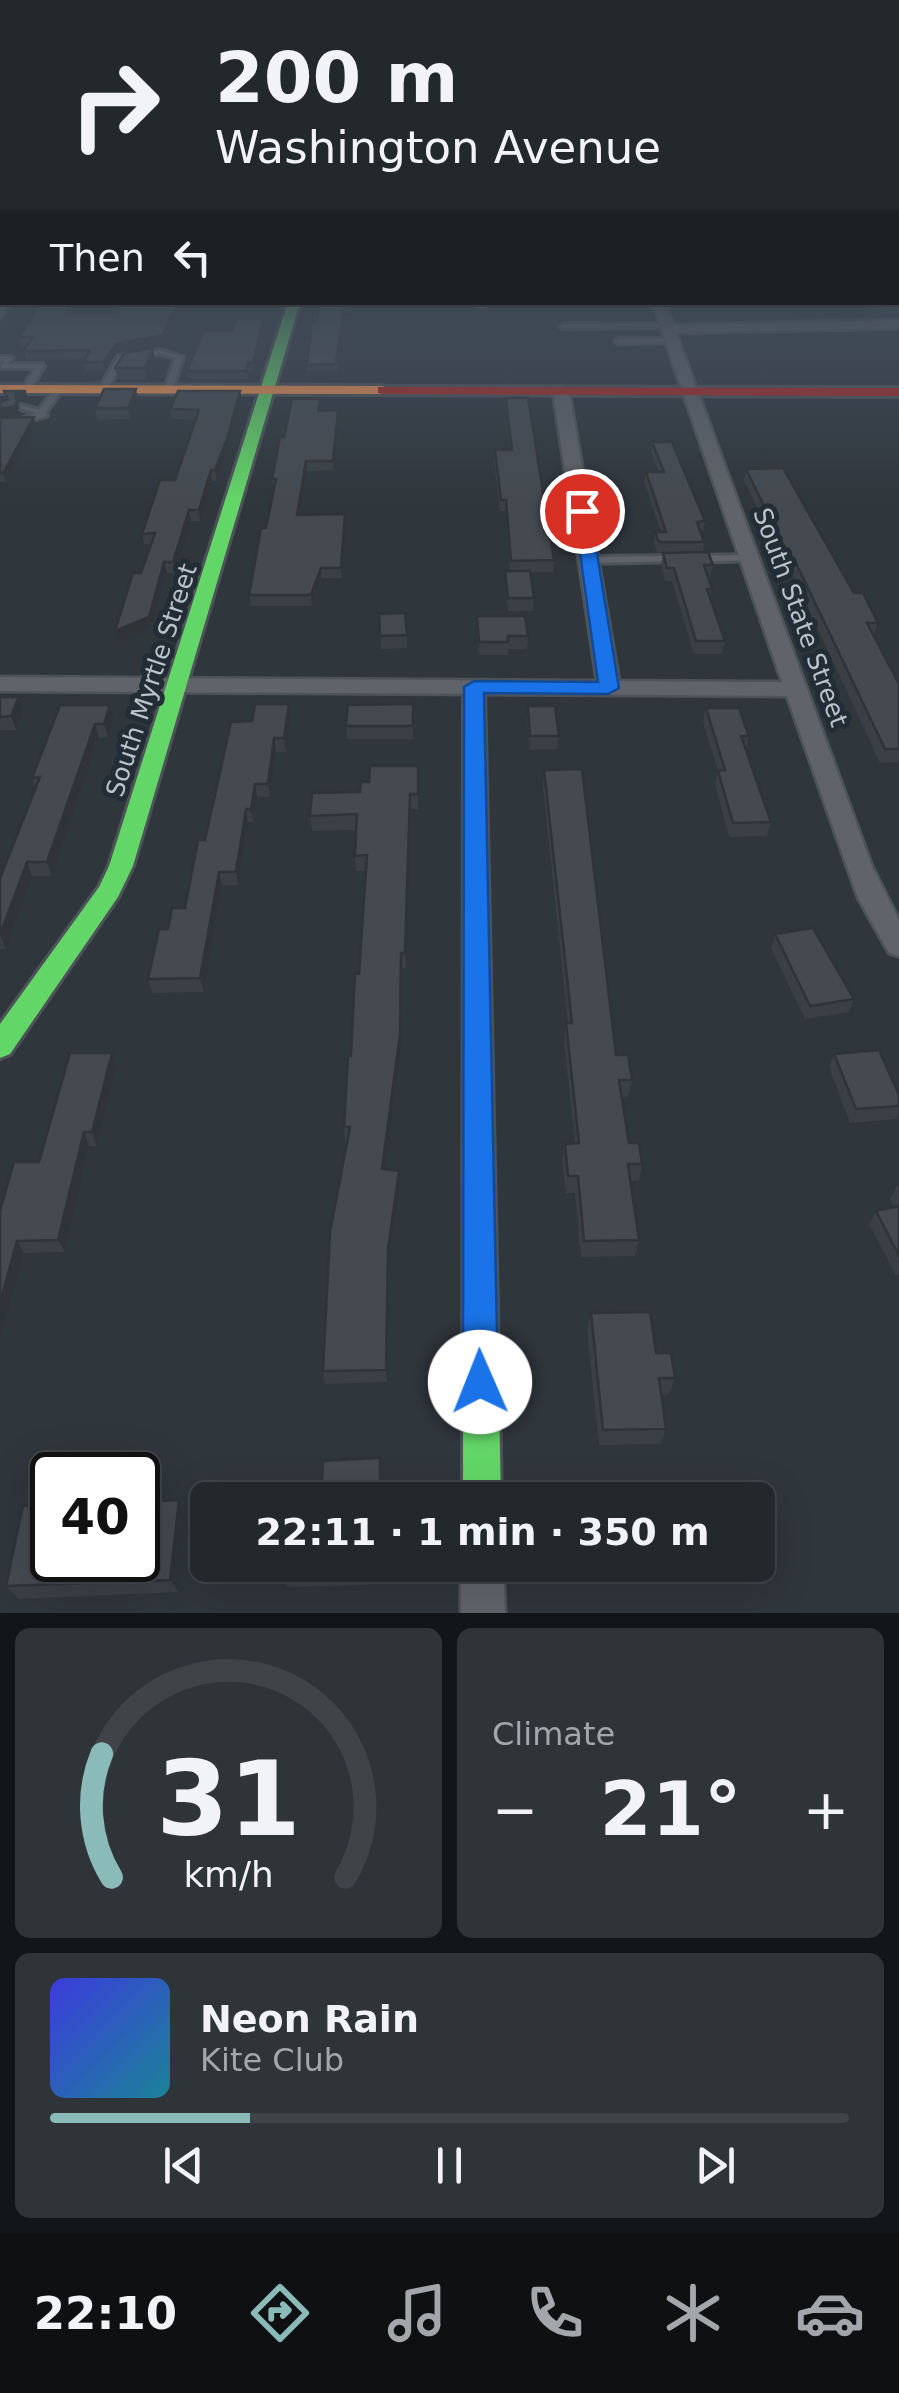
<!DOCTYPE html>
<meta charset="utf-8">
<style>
:root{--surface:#23282d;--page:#2f3439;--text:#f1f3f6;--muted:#a3a6aa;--line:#404449;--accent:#8bbbb9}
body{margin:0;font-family:"DejaVu Sans",sans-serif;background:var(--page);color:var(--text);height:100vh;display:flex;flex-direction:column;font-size:38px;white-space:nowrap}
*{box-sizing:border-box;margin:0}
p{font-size:32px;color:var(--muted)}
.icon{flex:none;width:55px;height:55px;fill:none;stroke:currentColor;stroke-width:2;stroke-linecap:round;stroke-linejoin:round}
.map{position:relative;height:1613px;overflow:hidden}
.panel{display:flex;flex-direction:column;gap:15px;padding:15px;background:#131619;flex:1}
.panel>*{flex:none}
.hud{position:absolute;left:0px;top:0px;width:900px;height:305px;box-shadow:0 10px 40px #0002,0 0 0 2px var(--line);background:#23282d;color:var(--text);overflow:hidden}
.speed{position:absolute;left:30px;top:1452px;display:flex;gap:20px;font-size:50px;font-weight:700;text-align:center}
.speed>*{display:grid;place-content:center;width:130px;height:130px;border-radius:50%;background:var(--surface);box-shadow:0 10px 40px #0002,0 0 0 2px var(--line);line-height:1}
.speed .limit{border:5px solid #111;border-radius:15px;background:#fff;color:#111}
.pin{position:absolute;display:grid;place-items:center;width:85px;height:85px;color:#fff;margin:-42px;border:5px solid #fff;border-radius:50%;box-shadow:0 2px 10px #0007}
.me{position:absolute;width:110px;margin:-55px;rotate:359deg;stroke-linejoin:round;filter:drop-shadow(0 0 8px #0008)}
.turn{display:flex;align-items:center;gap:35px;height:210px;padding:0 50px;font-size:45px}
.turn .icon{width:130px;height:130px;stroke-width:2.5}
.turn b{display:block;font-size:70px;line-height:85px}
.then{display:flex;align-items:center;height:95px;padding:0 50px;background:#0003;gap:20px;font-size:38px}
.big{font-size:75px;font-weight:700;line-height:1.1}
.panel .card{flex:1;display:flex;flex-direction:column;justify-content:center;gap:15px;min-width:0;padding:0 35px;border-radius:15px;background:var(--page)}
.panel .dial{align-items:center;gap:0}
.dial svg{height:260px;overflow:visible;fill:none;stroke:var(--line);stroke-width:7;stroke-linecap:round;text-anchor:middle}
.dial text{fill:var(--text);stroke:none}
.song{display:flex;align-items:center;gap:30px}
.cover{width:120px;height:120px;border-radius:15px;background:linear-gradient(135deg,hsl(240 70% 55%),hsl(190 70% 35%))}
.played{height:10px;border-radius:5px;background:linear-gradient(90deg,var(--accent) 25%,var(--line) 25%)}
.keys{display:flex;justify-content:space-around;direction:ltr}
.heat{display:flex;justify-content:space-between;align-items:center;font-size:55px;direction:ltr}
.panel .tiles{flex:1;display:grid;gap:15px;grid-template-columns:1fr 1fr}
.card:last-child{grid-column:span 2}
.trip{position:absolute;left:190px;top:1482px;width:585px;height:100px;border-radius:15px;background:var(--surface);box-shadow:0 10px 40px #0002,0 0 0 2px var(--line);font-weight:700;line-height:100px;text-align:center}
.tab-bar{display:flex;height:160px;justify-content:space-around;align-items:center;background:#0e1012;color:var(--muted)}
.tab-bar .icon{width:70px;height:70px}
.tab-bar .current{color:var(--accent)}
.tab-bar b{font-size:45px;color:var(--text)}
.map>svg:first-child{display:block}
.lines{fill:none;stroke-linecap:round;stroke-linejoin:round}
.lane-casing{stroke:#4d5358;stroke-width:6}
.street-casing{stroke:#4d5358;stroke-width:5}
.fast-casing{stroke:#4d5358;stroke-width:6}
.slow-casing{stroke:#4d5358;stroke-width:6}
.jam-casing{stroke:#4d5358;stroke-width:6}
.lane{fill:#60646a;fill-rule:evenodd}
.street{fill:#60646a;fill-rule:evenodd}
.fast{fill:#63d668;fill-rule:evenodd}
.slow{fill:#ff974d;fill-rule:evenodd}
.jam{fill:#b3261e;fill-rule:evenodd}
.wall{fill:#3a4045}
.shaded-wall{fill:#303438}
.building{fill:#444a50;stroke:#303438;stroke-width:2.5}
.route{fill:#1a73e8;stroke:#114b97;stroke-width:2.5}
.labels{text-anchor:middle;stroke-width:10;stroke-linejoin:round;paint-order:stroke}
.street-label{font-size:25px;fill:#bbc3cb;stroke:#232d36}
</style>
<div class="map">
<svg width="899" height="1613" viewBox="0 0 899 1613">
<rect width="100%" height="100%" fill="#2f363c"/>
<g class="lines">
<defs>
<g id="lane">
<rect x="898" y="293" width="1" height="4"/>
<path d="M666,324L669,326L668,327L563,328L560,326L563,324Z"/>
<path d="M672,339L675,341L674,342L618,343L615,341L618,339Z"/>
<path d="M161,350L183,357L172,391L165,389L175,358L161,354L124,360L107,390L100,388L118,356Z"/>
<path d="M0,357H12L9,364H43L44,366L30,391L23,389L35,368H1L4,361H0Z"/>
<path d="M56,387L63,389L46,412L47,416L21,424L0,425V421C13,420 24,420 35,413L21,409V405L39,410Z"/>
<path d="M751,555L756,558L754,560L697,562L692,559L697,556Z"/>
<path d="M677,556L680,557V561L589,563L584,560L589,557Z"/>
</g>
<g id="street">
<path d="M2,299V302H13L0,317Z"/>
<path d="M489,302L482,308L475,304V302Z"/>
<path d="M652,302H665L673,325L899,320V328L676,333L872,866L899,920V956L889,953L858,898L787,696L0,691V677L597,681L553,391L561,386L569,391L619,681L782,682Z"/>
<path d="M461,1565H503L505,1613H461Z"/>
</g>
<g id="fast">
<path d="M288,302H300L133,866L118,897L10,1054L0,1058V1024L99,887L109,866Z"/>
<path d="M474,681L484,687L501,1500H463L464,687Z"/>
</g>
<path id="slow" d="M0,385L383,386L390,390L383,394L0,393Z"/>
<path id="jam" d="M378,387L899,388V396L383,394L378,393Z"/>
</defs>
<use href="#lane" class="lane-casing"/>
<use href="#street" class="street-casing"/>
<use href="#fast" class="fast-casing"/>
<use href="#slow" class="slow-casing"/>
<use href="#jam" class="jam-casing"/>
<use href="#lane" class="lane"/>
<use href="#street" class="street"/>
<use href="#fast" class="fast"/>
<use href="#slow" class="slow"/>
<use href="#jam" class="jam"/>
</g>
<g class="wall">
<path d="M42,302H79L73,313L117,312L123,302H182V305L165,344L117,352L105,371H86L84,362L86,359L26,360L24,351L27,346H21L19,337Z"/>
<path d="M320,302H354L352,313H344L337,371H307V365Z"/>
<path d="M263,326L254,371H249L247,379H188L187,371L232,331Z"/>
<path d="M155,359L147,379H118L115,368Z"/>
<path d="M506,398L554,560L553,572H530L534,598L533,611H508L505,584V571H510L506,511H500L494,461L495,450H510Z"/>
<path d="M138,400L130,419L97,420L95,408Z"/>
<path d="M242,401L228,450L217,481H212L200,521H191L175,573H167L151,629L118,643L115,631L141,573L151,544H144L142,534L175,480L195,420L172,419L170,409Z"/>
<path d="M338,410L339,420L334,470L307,471L300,515L346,525L342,578H321L312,606H251L249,595L266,528L273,489L272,479L284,437L320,411Z"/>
<path d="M0,418L36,426L6,482H0Z"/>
<path d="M652,442L705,521L703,531H700L704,542L703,552H657L654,542L655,532H661L644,482L646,472H659L651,452Z"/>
<path d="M746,469L878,623L873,635L899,684V762L880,763L791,571H787L744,480Z"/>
<path d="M663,553L713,565L710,578H708L712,589L710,597L725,641L722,654H694L672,581H665L661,565Z"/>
<path d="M379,614L407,635V648L381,649Z"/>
<path d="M477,616L528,636L527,649H508V655H479Z"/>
<path d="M0,697H19L24,710L16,730H0Z"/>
<path d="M413,704V739H347L346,726Z"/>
<path d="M110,705L114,718L108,737L99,738L52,876H32L6,949H0V878L35,789L32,778Z"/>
<path d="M528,706L559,736L557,749L530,750L527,719Z"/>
<path d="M706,708L749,736L746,749L771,822L767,836L729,837L715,784L718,771L703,722Z"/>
<path d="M291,717L286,752H276L270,797H257L253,822H248L238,885L222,886L204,992L152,993L148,979L168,929L185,908L205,840L252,721Z"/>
<path d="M418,766V809H410L406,968H402L401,1049L385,1169L399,1171L400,1185L389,1263L387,1382L325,1384L323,1371L347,1142H345L344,1127L359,974L366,871H356L355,856L356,830L312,831L310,816L360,792L369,782Z"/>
<path d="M544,770L616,1055L632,1080L628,1097H622L629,1143L642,1164L639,1181H631L639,1240L635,1256L581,1257L575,1193H566L562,1160L565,1144L575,1143L564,1041L566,1023H568L543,787Z"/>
<path d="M775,934L854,999L849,1012L805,1019L771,948Z"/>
<path d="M112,1053L117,1066L97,1146H89L65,1252L24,1253L0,1343V1211L39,1162Z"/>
<path d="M834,1054L899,1095V1114L897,1119L850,1123L829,1067Z"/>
<path d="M897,1186H899V1275L896,1276L869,1224L876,1211L894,1207L890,1199Z"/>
<path d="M591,1313L656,1353L675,1378L669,1394H661L666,1429L660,1444L599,1445L587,1330Z"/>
<path d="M179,1500L187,1515L178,1592L19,1599L6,1586Z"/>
<path d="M369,1565L368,1585L288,1587L284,1579Z"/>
</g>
<g class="shaded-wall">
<path d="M72,302H79L68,321L66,313Z"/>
<path d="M178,302H182V305L165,344L117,352L105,371L103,362L116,344Z"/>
<path d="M263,319V326L254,371L253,363Z"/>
<path d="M153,348L155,359L147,379L145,368Z"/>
<path d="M136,389L138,400L130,419L128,408Z"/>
<path d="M26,391L28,400L19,402L18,415L0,418V409L16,393Z"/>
<path d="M240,391L242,401L228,450L217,481L215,470Z"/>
<path d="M338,410L339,420L334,470L333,461Z"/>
<path d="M34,417L36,426L6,482L3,473Z"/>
<path d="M306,461L307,471L298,525L297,515Z"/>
<path d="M211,470L212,481L200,521L199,510Z"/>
<path d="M189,510L191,521L175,573L173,562Z"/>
<path d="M345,514L346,525L342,578L341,568Z"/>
<path d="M164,562L167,573L151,629L118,643L115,631Z"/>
<path d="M321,568V578L312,606L311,595Z"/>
<path d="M19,697L24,710L16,730L11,716Z"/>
<path d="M289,704L291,717L286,752L284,738Z"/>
<path d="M110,705L114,718L108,737L104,724Z"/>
<path d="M95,724L99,738L52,876L47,862Z"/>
<path d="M274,738L276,752L270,797L268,784Z"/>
<path d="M255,784L257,797L253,822L251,809Z"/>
<path d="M410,794V809L406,968L405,953Z"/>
<path d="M246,809L248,822L238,885L236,872Z"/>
<path d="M27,862L32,876L6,949L0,935Z"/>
<path d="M219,872L222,886L204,992L200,978Z"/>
<path d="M401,953V1049L383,1183L382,1169Z"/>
<path d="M112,1053L117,1066L97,1146L92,1132Z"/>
<path d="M84,1132L89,1146L65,1252L58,1240Z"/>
<path d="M399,1171L400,1185L389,1263L387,1382L386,1370L388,1249Z"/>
<path d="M17,1241L24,1253L0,1343V1303Z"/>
<path d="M179,1500L187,1515L178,1592L170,1580Z"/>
</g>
<g class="building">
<path d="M42,302H72L66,313L117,312L123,302H178L163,335L116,344L103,362H84L90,350L24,351L33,337H19Z"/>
<path d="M320,302H353L352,307H344L336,364L307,365L312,323H316Z"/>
<path d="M236,319H263L253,363H248L246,371H187L204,331H232Z"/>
<path d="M153,348L145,368H115L124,353Z"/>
<path d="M104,389H136L128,408H95Z"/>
<path d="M4,391H26L16,393V406L0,409V402L8,400Z"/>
<path d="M178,391H240L227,439L215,470H211L199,510H189L173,562H164L149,617L115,631L133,573H141L155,533L142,534L160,480H175L199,410L170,409Z"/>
<path d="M506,398H528L554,560L511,561L506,500H501L495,450H512Z"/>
<path d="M292,399H320L318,411L338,410L333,461H306L297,515L345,514L341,568H321L311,595H249L261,528H266L276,479H272L280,437H284Z"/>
<path d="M34,417L3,473H0V418Z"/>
<path d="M652,442H672L705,521L697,522L704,542H659L655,532H666L646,472H664Z"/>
<path d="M783,468L854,593H863L878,623H867L899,684V749H885L794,559H790L746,469Z"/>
<path d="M708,552L713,565H704L712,589H707L725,641H696L674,568H667L663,553Z"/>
<path d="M505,571H530L534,598H508Z"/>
<path d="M405,613L407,635L380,636L379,614Z"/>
<path d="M477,616H525L528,636H508V642H479Z"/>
<path d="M0,697H19L11,716L0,717Z"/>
<path d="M255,704H289L284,738H274L268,784H255L251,809H246L236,872H219L200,978L148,979L159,929H168L172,908H185L198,840H205L231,722L252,721Z"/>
<path d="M413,704V726H346L348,705Z"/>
<path d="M60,705H110L104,724H95L47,862H27L0,935V878L40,777L32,778Z"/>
<path d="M528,706H555L559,736H530Z"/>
<path d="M706,708H739L749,736H741L771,822L733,823L718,771L725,770Z"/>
<path d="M370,766H418V794H410L405,953H401L400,1034L382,1169L399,1171L388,1249L386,1370L323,1371L330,1232L350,1127H344L348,1056H351L355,974H359L367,855L355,856L357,814L310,816L312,793L360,792L361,782H369Z"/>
<path d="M582,769L616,1055H628L632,1080H619L629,1143H639L642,1164H628L639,1240L584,1241L578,1176H568L565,1144L579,1143L566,1023H572L544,770Z"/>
<path d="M813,928L854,999L810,1006L775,934Z"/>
<path d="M879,1050L899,1095V1106L856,1109L834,1054Z"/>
<path d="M70,1053H112L92,1132H84L58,1240L17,1241L0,1303V1211L14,1162H39Z"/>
<path d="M899,1206V1256L876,1211Z"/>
<path d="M650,1312L656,1353H671L675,1378H659L666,1429L603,1430L591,1313Z"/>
<path d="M380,1458V1500H321L323,1461Z"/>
<path d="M179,1500L170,1580L6,1586L23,1506L52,1505V1560H138V1502Z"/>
<path d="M285,1565H367V1576L284,1579Z"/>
</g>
<linearGradient id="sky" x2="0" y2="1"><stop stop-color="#1a1e21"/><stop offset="0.55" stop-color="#475261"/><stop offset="1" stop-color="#475261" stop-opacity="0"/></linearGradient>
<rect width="899" height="502" fill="url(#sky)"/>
<path class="route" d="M582,506L590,511L619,688L608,694L484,693L498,1382L493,1395L480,1400L468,1395L463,1382L464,687L474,681L598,682L574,511Z"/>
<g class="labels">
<g class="street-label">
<text transform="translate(801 617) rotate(70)" y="9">South State Street</text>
<text transform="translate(151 680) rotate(-72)" y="9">South Myrtle Street</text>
</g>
</g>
</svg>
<div class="speed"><div class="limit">40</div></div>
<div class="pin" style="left:582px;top:511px;background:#d93025"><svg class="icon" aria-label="arrive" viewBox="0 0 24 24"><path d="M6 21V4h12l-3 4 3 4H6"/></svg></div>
<svg class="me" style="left:480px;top:1382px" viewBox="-20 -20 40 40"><circle r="19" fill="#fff"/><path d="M0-13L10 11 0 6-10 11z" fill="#1a73e8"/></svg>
<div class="trip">22:11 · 1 min · 350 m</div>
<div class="hud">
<div class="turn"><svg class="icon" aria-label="right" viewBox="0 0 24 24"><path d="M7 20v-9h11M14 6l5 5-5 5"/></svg><div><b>200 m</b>Washington Avenue</div></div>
<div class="then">Then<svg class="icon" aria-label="left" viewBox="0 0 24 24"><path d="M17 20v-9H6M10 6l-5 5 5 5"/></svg></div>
</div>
</div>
<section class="panel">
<div class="tiles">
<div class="card dial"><svg viewBox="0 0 100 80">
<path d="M14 69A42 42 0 1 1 86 69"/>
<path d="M14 69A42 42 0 0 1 11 31" stroke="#8bbbb9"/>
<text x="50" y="56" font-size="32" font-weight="700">31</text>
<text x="50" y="72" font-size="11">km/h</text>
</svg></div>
<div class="card"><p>Climate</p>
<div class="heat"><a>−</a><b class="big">21°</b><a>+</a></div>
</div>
<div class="card">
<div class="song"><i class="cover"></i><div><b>Neon Rain</b><p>Kite Club</p></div></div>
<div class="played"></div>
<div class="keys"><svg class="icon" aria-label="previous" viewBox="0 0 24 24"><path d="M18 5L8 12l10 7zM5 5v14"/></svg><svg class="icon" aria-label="pause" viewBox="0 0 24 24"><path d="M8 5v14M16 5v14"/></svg><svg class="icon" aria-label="next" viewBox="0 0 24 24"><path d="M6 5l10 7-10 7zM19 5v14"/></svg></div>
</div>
</div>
</section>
<nav class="tab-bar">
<b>22:10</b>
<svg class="icon current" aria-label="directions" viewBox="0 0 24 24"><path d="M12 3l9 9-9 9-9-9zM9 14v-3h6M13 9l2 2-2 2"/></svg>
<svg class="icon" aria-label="music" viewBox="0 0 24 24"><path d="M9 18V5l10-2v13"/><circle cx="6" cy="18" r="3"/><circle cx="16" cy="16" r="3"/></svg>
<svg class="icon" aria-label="phone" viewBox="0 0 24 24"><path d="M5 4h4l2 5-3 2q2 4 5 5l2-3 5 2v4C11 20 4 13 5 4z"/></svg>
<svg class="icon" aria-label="climate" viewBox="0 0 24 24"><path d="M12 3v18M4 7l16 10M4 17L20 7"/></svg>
<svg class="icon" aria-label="car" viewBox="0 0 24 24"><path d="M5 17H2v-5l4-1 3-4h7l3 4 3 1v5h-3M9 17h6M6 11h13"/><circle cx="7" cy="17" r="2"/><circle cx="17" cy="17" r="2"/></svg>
</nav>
